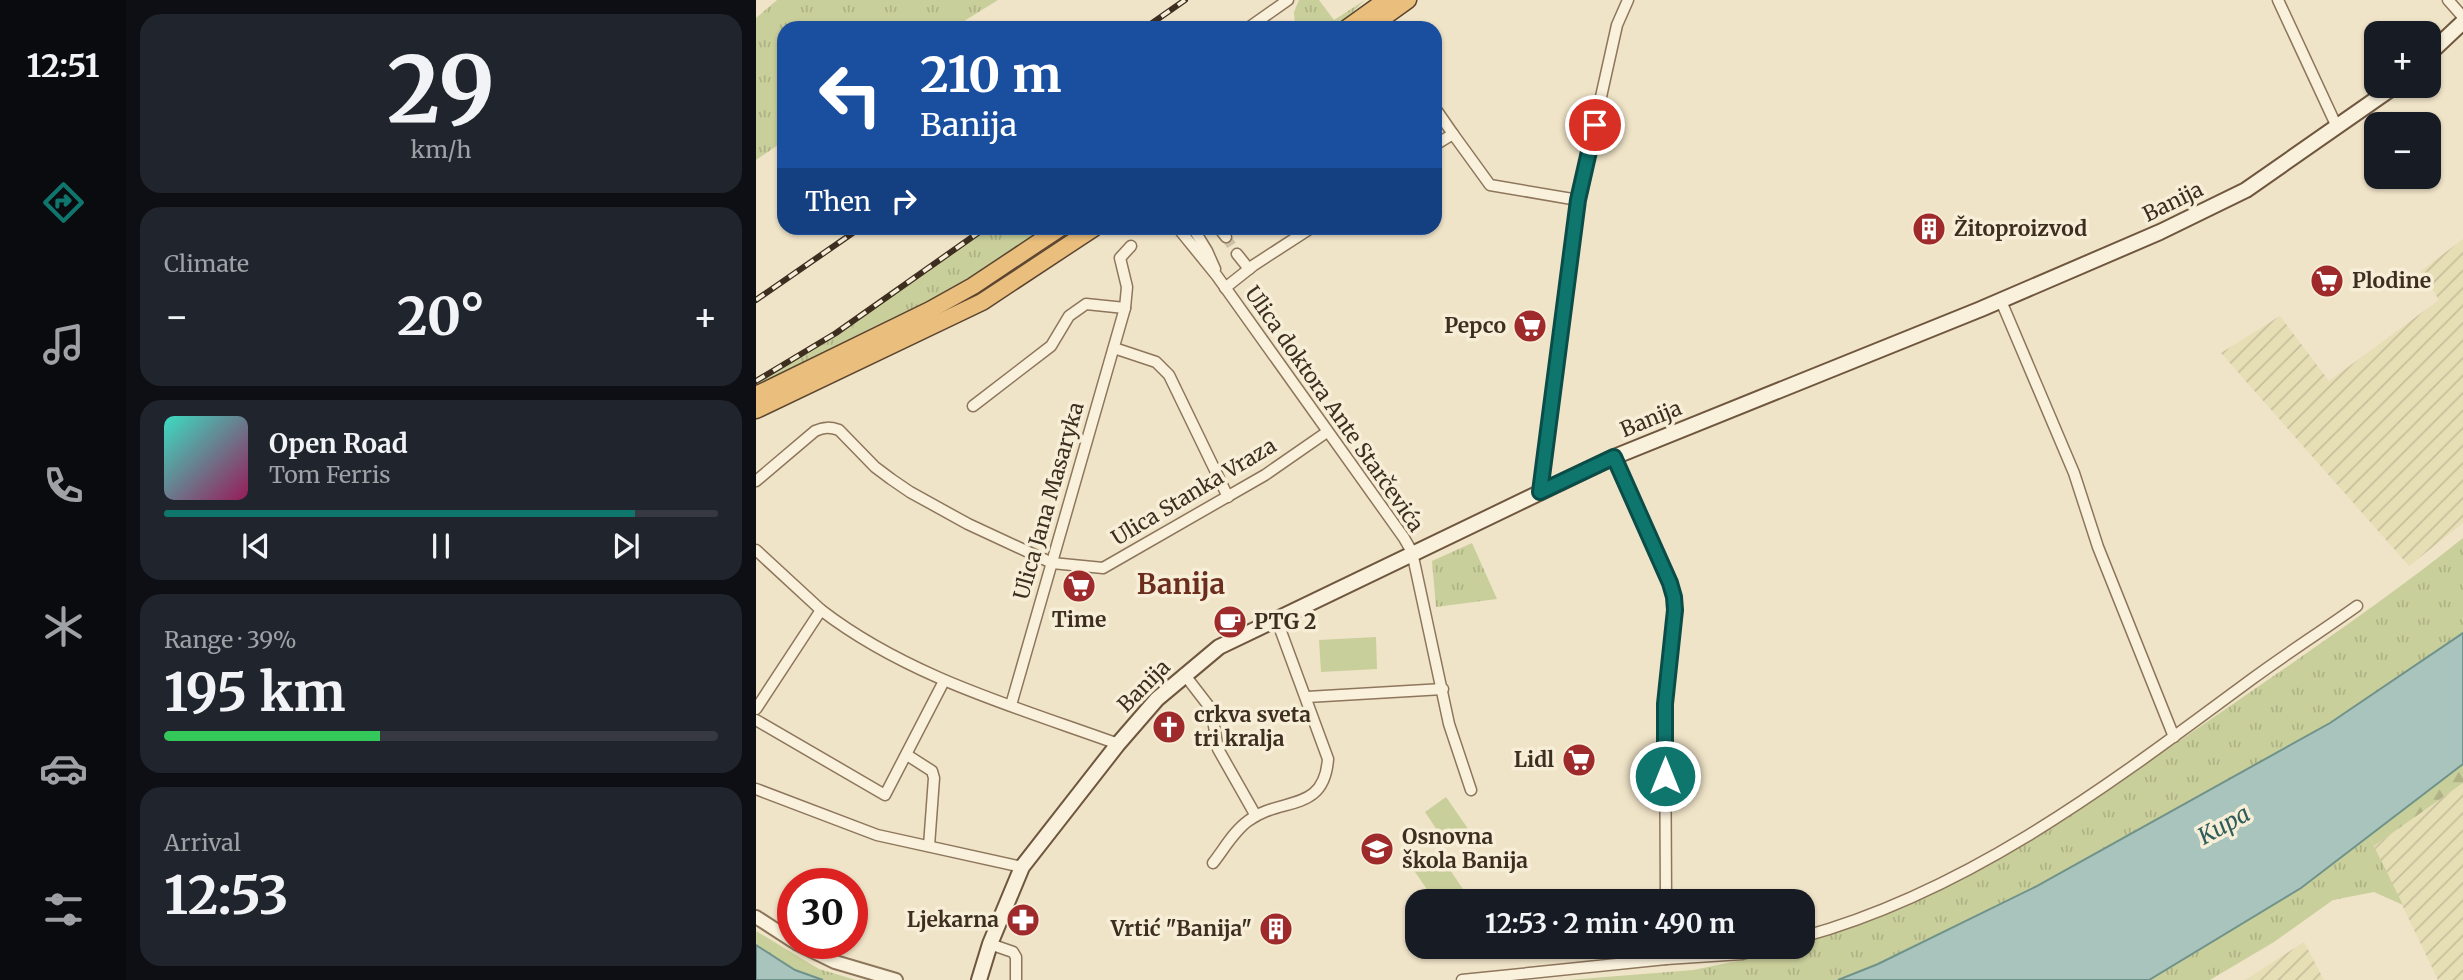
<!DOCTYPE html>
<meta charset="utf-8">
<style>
:root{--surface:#171b24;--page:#20242c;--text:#f1f3f6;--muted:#9ea1a6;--line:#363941;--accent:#0f766e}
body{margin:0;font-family:Merriweather,serif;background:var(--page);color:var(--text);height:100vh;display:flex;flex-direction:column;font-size:26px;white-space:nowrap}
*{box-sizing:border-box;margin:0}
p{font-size:23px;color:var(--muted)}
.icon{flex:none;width:38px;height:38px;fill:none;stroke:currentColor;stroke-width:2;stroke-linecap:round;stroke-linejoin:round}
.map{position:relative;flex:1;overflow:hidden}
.panel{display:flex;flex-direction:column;gap:14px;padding:14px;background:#0d0f14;width:630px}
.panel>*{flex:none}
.banner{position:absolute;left:21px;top:21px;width:665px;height:214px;border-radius:21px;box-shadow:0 2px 5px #0004;background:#1a4fa0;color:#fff;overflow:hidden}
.tools{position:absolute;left:1608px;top:21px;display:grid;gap:14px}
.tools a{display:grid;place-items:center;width:77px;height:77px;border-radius:14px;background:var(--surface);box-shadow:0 2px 5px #0004;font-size:35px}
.speed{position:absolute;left:21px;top:868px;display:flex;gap:14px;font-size:35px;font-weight:700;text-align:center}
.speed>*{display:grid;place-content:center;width:91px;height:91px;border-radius:50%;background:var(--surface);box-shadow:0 2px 5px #0004;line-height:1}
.speed .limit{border:10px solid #d22;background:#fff;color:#111}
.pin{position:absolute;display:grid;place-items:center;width:60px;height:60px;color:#fff;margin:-30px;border:4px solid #fff;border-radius:50%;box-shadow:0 2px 7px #0007}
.me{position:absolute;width:77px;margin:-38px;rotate:0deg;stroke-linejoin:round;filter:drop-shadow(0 0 5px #0008)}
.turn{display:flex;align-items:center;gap:24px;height:147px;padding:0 28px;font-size:32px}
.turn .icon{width:91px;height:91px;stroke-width:2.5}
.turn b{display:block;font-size:49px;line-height:60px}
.then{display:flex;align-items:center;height:66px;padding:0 28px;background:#0003;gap:14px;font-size:26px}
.big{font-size:52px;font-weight:700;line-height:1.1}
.panel .card{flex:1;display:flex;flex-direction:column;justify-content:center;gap:10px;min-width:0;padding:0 24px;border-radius:21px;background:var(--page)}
.panel .dial{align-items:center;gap:0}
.dial b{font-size:91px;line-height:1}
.song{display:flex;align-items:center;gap:21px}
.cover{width:84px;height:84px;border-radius:10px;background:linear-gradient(135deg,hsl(170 70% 55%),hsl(330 70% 35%))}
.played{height:7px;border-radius:4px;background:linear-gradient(90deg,var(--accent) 85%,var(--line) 85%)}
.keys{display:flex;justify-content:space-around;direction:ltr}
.heat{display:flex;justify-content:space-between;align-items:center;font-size:38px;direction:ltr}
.charge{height:10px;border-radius:5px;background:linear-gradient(90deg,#34c759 39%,var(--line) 0)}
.trip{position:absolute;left:649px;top:889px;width:410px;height:70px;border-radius:21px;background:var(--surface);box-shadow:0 2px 5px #0004;font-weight:700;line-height:70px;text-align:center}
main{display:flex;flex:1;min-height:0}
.tabs{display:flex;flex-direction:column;width:126px;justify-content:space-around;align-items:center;background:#090b0e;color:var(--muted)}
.tabs .icon{width:49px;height:49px}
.tabs .current{color:var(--accent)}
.tabs b{font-size:32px;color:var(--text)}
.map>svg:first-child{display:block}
.farmland{fill:url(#farmland-furrows)}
.grass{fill:url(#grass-tufts)}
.forest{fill:url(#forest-firs)}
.garden{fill:#c9cf9b}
.water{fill:#a9c4bc;stroke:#6f938a;stroke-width:2}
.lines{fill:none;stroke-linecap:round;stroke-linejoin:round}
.minor-tunnel{stroke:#ccc0a6;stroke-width:10;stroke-dasharray:10 5;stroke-linecap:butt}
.minor-casing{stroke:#8d765c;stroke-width:13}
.tertiary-casing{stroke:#8d765c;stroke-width:16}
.secondary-casing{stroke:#6f573f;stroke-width:18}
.trunk-casing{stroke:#5b4430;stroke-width:19}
.minor{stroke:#faf1dc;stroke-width:10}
.tertiary{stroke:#faf1dc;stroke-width:12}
.secondary{stroke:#faf1dc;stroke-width:14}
.trunk{stroke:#eabe7c;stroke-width:16}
.rail-casing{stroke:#3d2e20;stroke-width:6}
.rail{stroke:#f7eed8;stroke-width:3.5;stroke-dasharray:10;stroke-linecap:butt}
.route-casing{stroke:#0a4d48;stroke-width:18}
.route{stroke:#0f766e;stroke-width:12}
.labels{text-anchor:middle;stroke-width:7;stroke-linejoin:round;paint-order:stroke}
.street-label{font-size:21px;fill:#3d2e20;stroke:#f7eed8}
.poi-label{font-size:21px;font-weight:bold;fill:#3d2e20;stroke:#f7eed8;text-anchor:start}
.water-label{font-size:23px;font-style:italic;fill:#2f5d5a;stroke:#f7eed8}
.district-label{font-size:28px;font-weight:bold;fill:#6b2e1e;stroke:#f7eed8}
</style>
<main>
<nav class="tabs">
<b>12:51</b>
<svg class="icon current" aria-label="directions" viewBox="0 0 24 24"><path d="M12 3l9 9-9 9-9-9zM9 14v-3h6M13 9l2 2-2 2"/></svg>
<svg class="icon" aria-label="music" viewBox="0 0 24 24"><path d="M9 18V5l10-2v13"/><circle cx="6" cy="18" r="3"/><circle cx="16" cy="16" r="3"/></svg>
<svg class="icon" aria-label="phone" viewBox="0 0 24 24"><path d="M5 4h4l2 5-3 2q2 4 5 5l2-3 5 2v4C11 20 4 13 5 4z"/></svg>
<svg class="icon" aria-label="climate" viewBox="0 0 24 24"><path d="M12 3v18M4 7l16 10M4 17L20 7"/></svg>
<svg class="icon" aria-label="car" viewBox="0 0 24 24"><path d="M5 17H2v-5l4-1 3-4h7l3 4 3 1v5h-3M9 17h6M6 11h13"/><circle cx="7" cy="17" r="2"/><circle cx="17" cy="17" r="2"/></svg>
<svg class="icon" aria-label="filters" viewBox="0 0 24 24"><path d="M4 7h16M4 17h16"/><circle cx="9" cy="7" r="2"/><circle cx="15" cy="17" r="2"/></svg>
</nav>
<section class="panel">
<div class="card dial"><b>29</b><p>km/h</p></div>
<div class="card"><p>Climate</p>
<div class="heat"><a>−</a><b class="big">20°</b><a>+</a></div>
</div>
<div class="card">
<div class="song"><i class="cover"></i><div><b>Open Road</b><p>Tom Ferris</p></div></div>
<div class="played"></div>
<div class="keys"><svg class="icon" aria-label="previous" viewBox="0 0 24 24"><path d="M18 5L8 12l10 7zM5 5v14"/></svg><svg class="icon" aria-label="pause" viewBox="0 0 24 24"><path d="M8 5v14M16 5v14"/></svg><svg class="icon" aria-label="next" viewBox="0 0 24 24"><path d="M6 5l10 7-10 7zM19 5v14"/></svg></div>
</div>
<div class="card"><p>Range · 39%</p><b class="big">195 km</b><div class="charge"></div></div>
<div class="card"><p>Arrival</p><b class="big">12:53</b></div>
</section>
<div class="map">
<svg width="1707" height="980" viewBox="0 0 1707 980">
<defs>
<pattern id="farmland-furrows" width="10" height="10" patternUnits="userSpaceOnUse" patternTransform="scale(1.75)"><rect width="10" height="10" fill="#e6deb5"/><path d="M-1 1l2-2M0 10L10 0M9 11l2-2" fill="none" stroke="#c6bf9b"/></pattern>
<pattern id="grass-tufts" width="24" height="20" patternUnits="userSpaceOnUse" patternTransform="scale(1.75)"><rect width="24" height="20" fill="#c9cf9b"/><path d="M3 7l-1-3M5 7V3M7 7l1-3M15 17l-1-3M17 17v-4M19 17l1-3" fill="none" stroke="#aeb285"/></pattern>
<pattern id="forest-firs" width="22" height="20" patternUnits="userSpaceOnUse" patternTransform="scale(1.75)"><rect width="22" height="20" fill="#c9cf9b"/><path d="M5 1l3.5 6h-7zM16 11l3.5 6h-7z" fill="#aeb285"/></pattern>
</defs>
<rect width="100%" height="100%" fill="#f0e4c8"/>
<g class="farmland">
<path d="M1707,239V523L1653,566L1465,353L1524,316L1573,381L1683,300L1665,271Z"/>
<path d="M1707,783V980H1682L1618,846Z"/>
<path d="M1548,942L1568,980H1489Z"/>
</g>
<g class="grass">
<path d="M21,0H242L197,28H28V141L0,160V18Z"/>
<path d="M543,0H563L578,20L609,0L580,28H539L538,12Z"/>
<path d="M233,228H294L187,295L0,388V383L54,352L103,321L119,307Z"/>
<path d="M1707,538V633L1574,723L1279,887L1122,964L1082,980H812L937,970L986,960L1032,947H1046L1047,943C1198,898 1329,806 1458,717C1542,659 1627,602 1707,538Z"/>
<path d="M716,543L741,599L680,607L676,561Z"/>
<path d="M1613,836L1647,905L1618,892L1577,900L1518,942L1454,980H1393L1544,888Z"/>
<path d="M0,931L63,969L100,980H67L39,970L0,945Z"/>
</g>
<path class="forest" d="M1707,764V783L1618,846L1613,836Z"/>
<g class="garden">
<path d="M620,637L621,669L565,672L563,640Z"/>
<path d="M690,797L715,833L693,848L669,812Z"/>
<path d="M682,852L715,901H679L657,869Z"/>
</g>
<g class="water">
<path d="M1707,633V764L1545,888L1393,980H1082L1122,964L1279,887L1574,723Z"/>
<path d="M0,945L39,970L67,980H0Z"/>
</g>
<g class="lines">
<path class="minor-tunnel" d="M470,237L481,254"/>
<defs>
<g id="minor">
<path d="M1522,0L1581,127"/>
<path d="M1692,0L1707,17"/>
<path d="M492,28L532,0"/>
<path d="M679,108L697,134"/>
<path d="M679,145L697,134L734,185L822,200"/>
<path d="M422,228L461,276L648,538L656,552L693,724L715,790"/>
<path d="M437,228L451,251L459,269"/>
<path d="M463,228L470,237"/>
<path d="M481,254L493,269"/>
<path d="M469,288L498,265L555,228"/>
<path d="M1245,301L1318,473L1342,547L1418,737"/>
<path d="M358,348L400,362L413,375L472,497"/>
<path d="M217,406L295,346L313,316L330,304L369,308"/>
<path d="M858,457L914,583L919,610L909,704L910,901"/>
<path d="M0,481L59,431C68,427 74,427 83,430L119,467L135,479L154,492L212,524L296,563L347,568L509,475L571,432"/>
<path d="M784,492L822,200L861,25L872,0"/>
<path d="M0,550L65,610"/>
<path d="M428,674L455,709L462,749L500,816"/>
<path d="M551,697L687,689"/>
<path d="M255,705L369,308L371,287L364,258L375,246"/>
<path d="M0,709L65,610C152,677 260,707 362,744"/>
<path d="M0,720L129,795L188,681"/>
<path d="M151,755L176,771L178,778L173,846"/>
<path d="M0,789L121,835L266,867"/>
<path d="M457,863C468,849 478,831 492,821C525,796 568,814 572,759L520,618"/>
<path d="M1046,937C1215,891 1358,781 1496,679C1530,654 1566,631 1601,606"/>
<path d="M234,944L257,952L260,957V980"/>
<path d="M910,947V959"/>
<path d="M706,980L910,959L986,954L1012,947"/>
</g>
<g id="tertiary">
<path d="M0,917L37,941"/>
<path d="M40,943L79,962L140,980"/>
</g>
<g id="secondary">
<path d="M1673,54L1707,22"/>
<path d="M223,980L234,944L266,867L362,744L401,699L463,647L858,457L1225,309L1404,232L1490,190L1639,86"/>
</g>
<g id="trunk">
<path d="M591,28L630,0"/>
<path d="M613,28L652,0"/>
<path d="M0,395L174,310L217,286L304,228"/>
<path d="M0,410L226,302L338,228"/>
</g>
</defs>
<use href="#minor" class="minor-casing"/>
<use href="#tertiary" class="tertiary-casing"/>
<use href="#secondary" class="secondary-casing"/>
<use href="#trunk" class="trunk-casing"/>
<use href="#minor" class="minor"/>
<use href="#tertiary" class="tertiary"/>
<use href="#secondary" class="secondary"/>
<use href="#trunk" class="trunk"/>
<defs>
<g id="rail">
<path d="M389,28L429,0"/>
<path d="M0,300L104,228"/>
<path d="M0,381L80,333L229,228"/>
</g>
</defs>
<use href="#rail" class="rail-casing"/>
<use href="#rail" class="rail"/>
</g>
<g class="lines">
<defs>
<path id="route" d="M839,125L822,200L784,492L858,457L914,583L918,597L919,610L909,704V776"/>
</defs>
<use href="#route" class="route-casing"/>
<use href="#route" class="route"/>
</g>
<defs>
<symbol id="building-disc" viewBox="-11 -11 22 22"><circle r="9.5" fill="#9e2a2b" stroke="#f7eed8"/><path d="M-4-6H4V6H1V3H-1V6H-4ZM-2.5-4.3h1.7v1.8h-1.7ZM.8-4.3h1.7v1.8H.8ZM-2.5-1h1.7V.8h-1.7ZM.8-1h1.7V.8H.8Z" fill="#fff"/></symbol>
<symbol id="supermarket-disc" viewBox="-11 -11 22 22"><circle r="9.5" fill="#9e2a2b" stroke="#f7eed8"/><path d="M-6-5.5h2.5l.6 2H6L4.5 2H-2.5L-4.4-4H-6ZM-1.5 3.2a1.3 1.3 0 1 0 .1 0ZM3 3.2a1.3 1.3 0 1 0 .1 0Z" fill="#fff"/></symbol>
<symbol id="cafe-disc" viewBox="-11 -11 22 22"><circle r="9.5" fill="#9e2a2b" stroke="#f7eed8"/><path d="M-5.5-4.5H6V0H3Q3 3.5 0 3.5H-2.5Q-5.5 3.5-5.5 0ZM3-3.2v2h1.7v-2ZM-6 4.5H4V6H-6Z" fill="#fff"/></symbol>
<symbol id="church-disc" viewBox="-11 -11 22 22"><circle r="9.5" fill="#9e2a2b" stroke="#f7eed8"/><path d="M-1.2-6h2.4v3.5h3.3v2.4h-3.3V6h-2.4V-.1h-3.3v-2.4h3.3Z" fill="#fff"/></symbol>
<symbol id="school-disc" viewBox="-11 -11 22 22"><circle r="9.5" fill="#9e2a2b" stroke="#f7eed8"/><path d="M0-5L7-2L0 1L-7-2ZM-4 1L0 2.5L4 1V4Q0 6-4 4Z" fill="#fff"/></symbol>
<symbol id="pharmacy-disc" viewBox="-11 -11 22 22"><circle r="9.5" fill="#9e2a2b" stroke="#f7eed8"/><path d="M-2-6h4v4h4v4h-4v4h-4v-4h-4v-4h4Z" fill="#fff"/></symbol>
</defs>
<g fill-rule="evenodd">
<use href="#building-disc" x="1154" y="210" width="38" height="38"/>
<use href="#supermarket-disc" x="1552" y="262" width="38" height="38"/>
<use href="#supermarket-disc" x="755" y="307" width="38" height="38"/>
<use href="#supermarket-disc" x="304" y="567" width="38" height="38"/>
<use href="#cafe-disc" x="455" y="603" width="38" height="38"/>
<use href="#church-disc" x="394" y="708" width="38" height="38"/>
<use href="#supermarket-disc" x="804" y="741" width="38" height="38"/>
<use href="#school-disc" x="602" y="830" width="38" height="38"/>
<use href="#pharmacy-disc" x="248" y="901" width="38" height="38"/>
<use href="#building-disc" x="501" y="910" width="38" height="38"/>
</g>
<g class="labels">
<g class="street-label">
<text transform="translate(1417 202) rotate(-26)" y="7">Banija</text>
<text transform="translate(578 409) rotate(55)" y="7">Ulica doktora Ante Starčevića</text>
<text transform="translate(895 419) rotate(-22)" y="7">Banija</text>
<text transform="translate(438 492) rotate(-31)" y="7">Ulica Stanka Vraza</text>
<text transform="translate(293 501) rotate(-74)" y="7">Ulica Jana Masaryka</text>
<text transform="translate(388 686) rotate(-45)" y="7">Banija</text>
</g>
<g class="poi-label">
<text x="1198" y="236">Žitoproizvod</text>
<text x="1596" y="288">Plodine</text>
<text x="750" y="333" text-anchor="end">Pepco</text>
<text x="323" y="627" text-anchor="middle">Time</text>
<text x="498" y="629">PTG 2</text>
<text x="438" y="722">crkva sveta<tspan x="438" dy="24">tri kralja</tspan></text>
<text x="798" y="767" text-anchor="end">Lidl</text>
<text x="646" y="844">Osnovna<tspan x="646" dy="24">škola Banija</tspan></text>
<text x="243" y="927" text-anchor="end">Ljekarna</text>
<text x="496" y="936" text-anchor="end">Vrtić "Banija"</text>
</g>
<g class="water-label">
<text transform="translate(1468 825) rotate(-29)" y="8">Kupa</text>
</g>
<g class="district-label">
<text x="425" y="594">Banija</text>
</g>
</g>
</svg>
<div class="tools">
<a>+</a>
<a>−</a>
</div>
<div class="speed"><div class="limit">30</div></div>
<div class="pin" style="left:839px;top:125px;background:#d93025"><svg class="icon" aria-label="arrive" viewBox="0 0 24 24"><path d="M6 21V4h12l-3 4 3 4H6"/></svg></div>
<svg class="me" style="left:909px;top:776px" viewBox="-20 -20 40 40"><circle r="17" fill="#0f766e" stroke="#fff" stroke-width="3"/><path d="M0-11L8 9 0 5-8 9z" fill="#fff"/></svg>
<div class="trip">12:53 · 2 min · 490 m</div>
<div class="banner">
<div class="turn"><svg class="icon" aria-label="left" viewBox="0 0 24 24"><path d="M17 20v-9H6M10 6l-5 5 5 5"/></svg><div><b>210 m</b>Banija</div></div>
<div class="then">Then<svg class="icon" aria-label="right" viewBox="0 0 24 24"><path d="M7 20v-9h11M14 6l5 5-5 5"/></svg></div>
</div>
</div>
</main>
